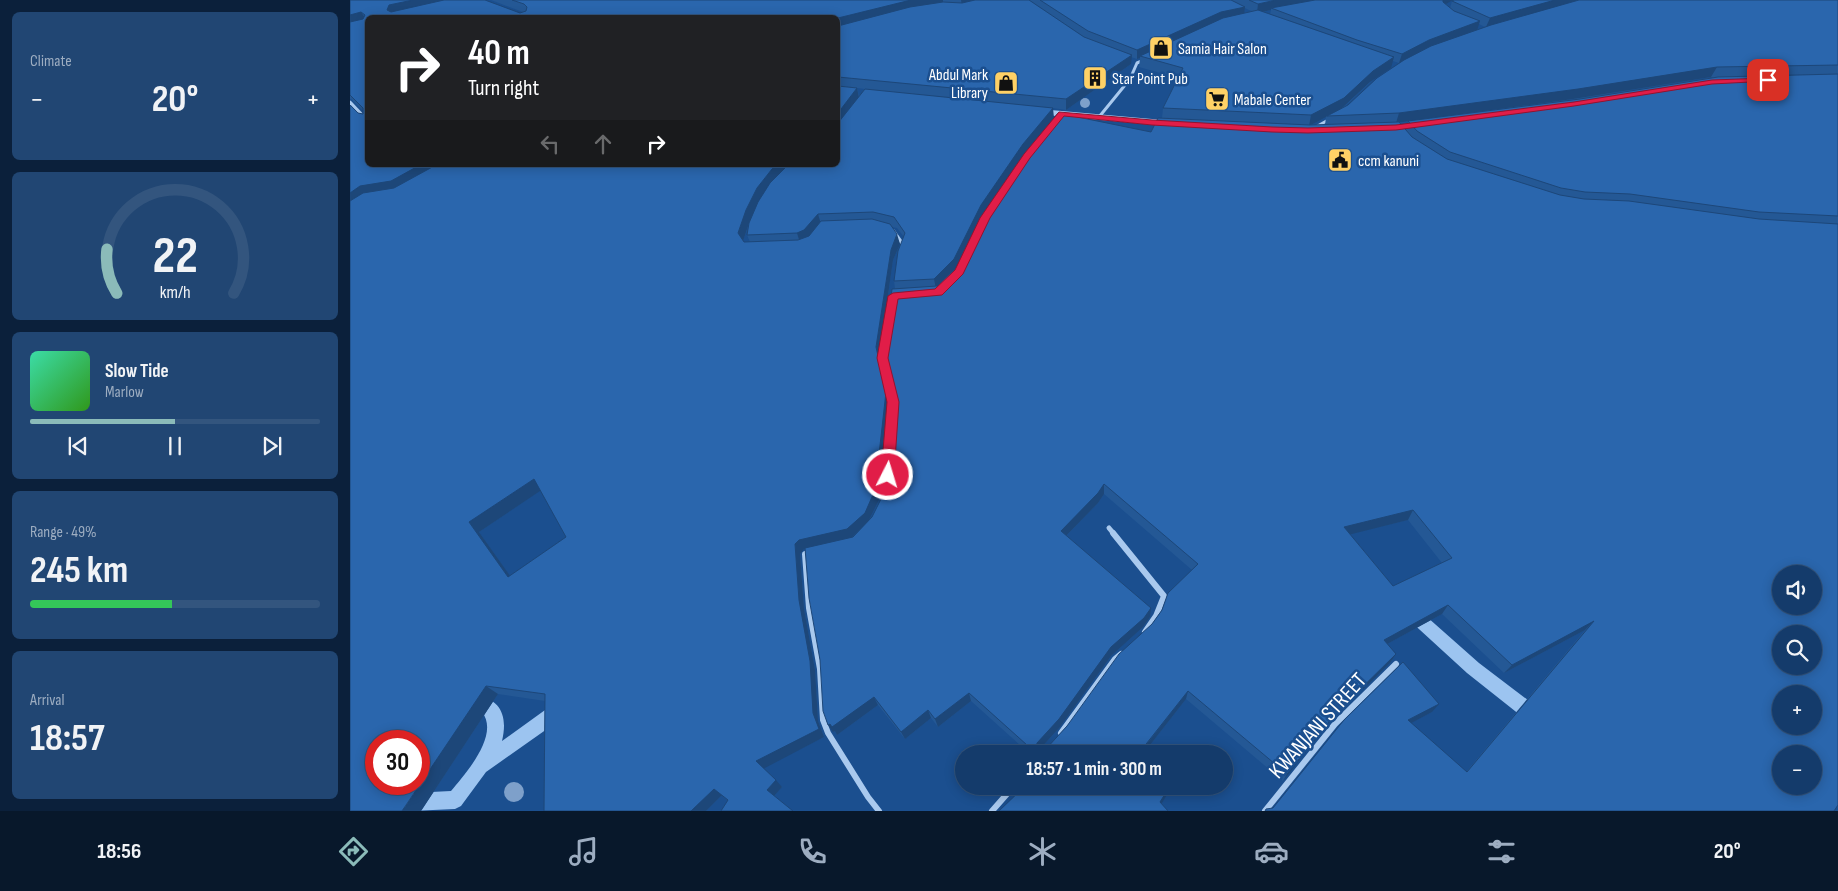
<!DOCTYPE html>
<meta charset="utf-8">
<style>
:root{--surface:#143b6b;--page:#214673;--text:#f1f3f6;--muted:#9dadc1;--line:#33557e;--accent:#8bbbb9}
body{margin:0;font-family:"Sofia Sans Condensed",sans-serif;background:var(--page);color:var(--text);height:100vh;display:flex;flex-direction:column;font-size:19px;white-space:nowrap}
*{box-sizing:border-box;margin:0}
p{font-size:16px;color:var(--muted)}
.icon{flex:none;width:28px;height:28px;fill:none;stroke:currentColor;stroke-width:2;stroke-linecap:round;stroke-linejoin:round}
.map{position:relative;flex:1;overflow:hidden}
.panel{display:flex;flex-direction:column;gap:12px;padding:12px;background:#0b203b;width:350px}
.panel>*{flex:none}
.top-card{position:absolute;left:15px;top:15px;width:475px;height:152px;border-radius:8px;box-shadow:0 2px 12px #0003,0 0 0 1px var(--line);background:#202124;color:#fff;overflow:hidden}
.tools{position:absolute;left:1422px;top:565px;display:grid;gap:10px}
.tools a{display:grid;place-items:center;width:50px;height:50px;border-radius:50%;background:var(--surface);box-shadow:0 2px 12px #0003,0 0 0 1px var(--line);font-size:25px}
.speed{position:absolute;left:15px;top:730px;display:flex;gap:10px;font-size:25px;font-weight:700;text-align:center}
.speed>*{display:grid;place-content:center;width:65px;height:65px;border-radius:50%;background:var(--surface);box-shadow:0 2px 12px #0003,0 0 0 1px var(--line);line-height:1}
.speed .limit{border:8px solid #d22;background:#fff;color:#111}
.pin{position:absolute;display:grid;place-items:center;width:42px;height:42px;color:#fff;margin:-21px;border-radius:10px;box-shadow:0 2px 8px #0006}
.me{position:absolute;width:55px;margin:-28px;rotate:5deg;stroke-linejoin:round;filter:drop-shadow(0 0 4px #0008)}
.turn{display:flex;align-items:center;gap:18px;height:105px;padding:0 20px;font-size:22px}
.turn .icon{width:65px;height:65px;stroke-width:2.5}
.turn b{display:block;font-size:35px;line-height:42px}
.lanes{display:flex;align-items:center;height:48px;padding:0 20px;background:#0003;justify-content:center;gap:25px;direction:ltr}
.lanes .off{opacity:.35}
.big{font-size:38px;font-weight:700;line-height:1.1}
.panel .widget{flex:1;display:flex;flex-direction:column;justify-content:center;gap:8px;min-width:0;padding:0 18px;border-radius:8px;background:var(--page)}
.panel .dial{align-items:center;gap:0}
.dial svg{height:130px;overflow:visible;fill:none;stroke:var(--line);stroke-width:7;stroke-linecap:round;text-anchor:middle}
.dial text{fill:var(--text);stroke:none}
.song{display:flex;align-items:center;gap:15px}
.cover{width:60px;height:60px;border-radius:8px;background:linear-gradient(135deg,hsl(160 70% 55%),hsl(110 70% 35%))}
.played{height:5px;border-radius:2px;background:linear-gradient(90deg,var(--accent) 50%,var(--line) 50%)}
.keys{display:flex;justify-content:space-around;direction:ltr}
.heat{display:flex;justify-content:space-between;align-items:center;font-size:28px;direction:ltr}
.charge{height:8px;border-radius:4px;background:linear-gradient(90deg,#34c759 49%,var(--line) 0)}
.trip{position:absolute;left:605px;top:745px;width:278px;height:50px;border-radius:25px;background:var(--surface);box-shadow:0 2px 12px #0003,0 0 0 1px var(--line);font-weight:700;line-height:50px;text-align:center}
.tab-bar{display:flex;height:80px;justify-content:space-around;align-items:center;background:#08182b;color:var(--muted)}
.tab-bar .icon{width:35px;height:35px}
.tab-bar .selected{color:var(--accent)}
.tab-bar b{font-size:22px;color:var(--text)}
main{display:flex;flex:1;min-height:0}
.map>svg:first-child{display:block}
.lines{fill:none;stroke-linecap:round;stroke-linejoin:round}
.stream{fill:#9cc4f0;fill-rule:evenodd}
.minor-far3{stroke:#a9c9ee;stroke-width:3}
.minor-far2{stroke:#a9c9ee;stroke-width:4}
.minor-far1{stroke:#a9c9ee;stroke-width:5}
.minor{stroke:#a9c9ee;stroke-width:6}
.tertiary{stroke:#a9c9ee;stroke-width:5.5}
.tree{fill:#7ea0ca}
.wall{fill:#245895;fill-rule:evenodd}
.shaded-wall{fill:#1d4779}
.building{fill:#2a66ad;stroke:#1d4779;fill-rule:evenodd}
.route{fill:#e11d48;stroke:#92132f}
.labels{text-anchor:middle;stroke-width:5;stroke-linejoin:round;paint-order:stroke}
.far-poi-label{font-size:16px;fill:#fff;stroke:#1b4f8f;text-anchor:start}
.near-street-label{font-size:22px;fill:#fff;stroke:#1b4f8f}
</style>
<main>
<section class="panel">
<div class="widget"><p>Climate</p>
<div class="heat"><a>−</a><b class="big">20°</b><a>+</a></div>
</div>
<div class="widget dial"><svg viewBox="0 0 100 80">
<path d="M14 69A42 42 0 1 1 86 69"/>
<path d="M14 69A42 42 0 0 1 8 42" stroke="#8bbbb9"/>
<text x="50" y="56" font-size="32" font-weight="700">22</text>
<text x="50" y="72" font-size="11">km/h</text>
</svg></div>
<div class="widget">
<div class="song"><i class="cover"></i><div><b>Slow Tide</b><p>Marlow</p></div></div>
<div class="played"></div>
<div class="keys"><svg class="icon" aria-label="previous" viewBox="0 0 24 24"><path d="M18 5L8 12l10 7zM5 5v14"/></svg><svg class="icon" aria-label="pause" viewBox="0 0 24 24"><path d="M8 5v14M16 5v14"/></svg><svg class="icon" aria-label="next" viewBox="0 0 24 24"><path d="M6 5l10 7-10 7zM19 5v14"/></svg></div>
</div>
<div class="widget"><p>Range · 49%</p><b class="big">245 km</b><div class="charge"></div></div>
<div class="widget"><p>Arrival</p><b class="big">18:57</b></div>
</section>
<div class="map">
<svg width="1488" height="811" viewBox="0 0 1488 811">
<rect width="100%" height="100%" fill="#1b4f8f"/>
<g class="lines">
<g class="stream">
<path d="M1063,607L1068,609L1129,663L1191,710L1193,716L1191,722L1185,724L1179,722L1117,673L1058,619L1055,614L1058,609Z"/>
<path d="M125,695C151,699 158,716 152,741L202,705L208,703L214,705L216,711L214,717L136,772L111,806L105,809L61,811L55,808L52,802L55,796L61,793L101,791C116,773 150,735 132,712L119,709L117,703L119,697Z"/>
</g>
<g class="minor-far3">
<path d="M0,102L18,121"/>
<path d="M749,117L780,79L787,63L794,60"/>
<path d="M964,128L980,119"/>
</g>
<path class="minor-far2" d="M543,231L553,245"/>
<g class="minor-far1">
<path d="M535,342C531,370 544,391 542,420"/>
<path d="M759,528L764,534"/>
</g>
<g class="minor">
<path d="M763,533L814,596L806,616L795,632"/>
<path d="M460,552L455,554L459,608L470,669L473,720L478,733L518,797L529,811"/>
<path d="M711,733L765,659L771,654"/>
<path d="M642,811L664,786"/>
<path d="M915,811L985,724L1046,664"/>
</g>
<path class="tertiary" d="M692,112L816,123"/>
</g>
<g class="tree">
<circle cx="735" cy="103" r="5"/>
<circle cx="164" cy="792" r="10"/>
</g>
<path class="wall" d="M0,0L170,13L173,12L141,0H1103L1096,4L1100,8L1102,1L1488,0V805L923,808L994,720L1082,712L1061,723L1116,772L1235,630L1154,673L1092,614L1037,644L1046,654L1040,663L981,721L933,781L836,699L793,754H680L621,701L588,727L581,718L555,739L528,705L487,735L485,731L483,732L470,660L455,549H454L450,554L454,609L465,670L468,721L474,737L413,768L432,787L424,796L378,801L372,795L356,811H194L195,701L148,694L71,811L8,113L13,114V111L1,99H0ZM895,8L899,10L902,11L894,13ZM921,10L920,14L913,12ZM488,18V165H18ZM1129,24L1135,27L1127,30ZM781,57L787,59L790,58L789,67L828,78L813,108L812,118L801,132L608,266L632,216L674,154L703,108L716,110L781,64ZM1043,61L1049,63L998,105L994,107ZM1361,77H1365L1223,99ZM507,88L515,89L509,96ZM976,117L975,125H960ZM1058,122L1055,129L1049,123ZM399,224L397,235L400,242H394L393,241ZM542,227L547,228L554,237L544,281L545,289L544,392L534,493L522,517L519,520L529,500L539,402L529,357L543,260L550,244ZM191,490L216,537L160,576L129,532ZM754,494L842,570L812,610L802,624L717,726L695,750L690,752L689,750L710,727L761,656L793,627L800,617L716,536L748,503ZM1058,520L1092,563L1043,586L1000,534Z"/>
<g class="shaded-wall">
<path d="M63,0H104L45,15L37,10L39,5Z"/>
<path d="M559,0H593V5L488,29V18Z"/>
<path d="M611,0H636L612,6Z"/>
<path d="M926,0H973L921,8V10L907,13L908,4Z"/>
<path d="M1093,0H1103L1091,7Z"/>
<path d="M1205,0H1229L1136,27L1140,18Z"/>
<path d="M895,7L894,16L790,56V58L787,59V50L871,12Z"/>
<path d="M11,12L18,22L0,26V15Z"/>
<path d="M1130,21L1127,31L1049,63L1052,54L1079,40Z"/>
<path d="M782,55L781,64L716,110V99Z"/>
<path d="M1044,57L1041,68L1020,82L991,109L977,116L976,117L959,126L961,115L1023,71Z"/>
<path d="M1367,67L1361,77L1223,99L1046,123L1049,113Z"/>
<path d="M507,88L509,98L488,127V113Z"/>
<path d="M703,108L704,118L674,154L632,216L606,270L586,289L584,279L631,205L673,144Z"/>
<path d="M70,165H96L0,209V193L10,186Z"/>
<path d="M427,165H442L400,220L392,244L388,233L396,210L407,188L422,169Z"/>
<path d="M468,214L471,224L458,241L450,243L447,233Z"/>
<path d="M547,234L550,244L543,260L529,357L539,402L529,500L518,522L501,538L454,549L450,554L454,609L465,670L468,721L474,737L413,769L406,761L463,713L449,600L445,544L449,540L526,347L541,250Z"/>
<path d="M184,479L193,489L129,532L168,587L158,577L119,522Z"/>
<path d="M754,484V494L748,503L711,541V531Z"/>
<path d="M1063,510L1058,520L990,537L994,527Z"/>
<path d="M1098,605L1092,614L1028,649L1034,640Z"/>
<path d="M801,608L800,617L793,627L761,656L710,727L688,751L686,749L687,743L761,647Z"/>
<path d="M1244,621L1235,630L1154,673L1162,665Z"/>
<path d="M1046,654L1040,663L981,721L933,781L937,774L986,713Z"/>
<path d="M136,686L148,694L71,811H52Z"/>
<path d="M838,691L836,699L793,754H789Z"/>
<path d="M619,693L621,701L588,727L585,719Z"/>
<path d="M524,697L528,705L487,735L485,731L483,732L478,725Z"/>
<path d="M1089,704L1082,712L1052,728L1058,720Z"/>
<path d="M578,710L581,718L555,739L551,732Z"/>
<path d="M426,780L432,787L424,796L417,790Z"/>
<path d="M820,786H822L821,788L809,808L810,802Z"/>
<path d="M364,789L372,795L356,811H341Z"/>
</g>
<g class="building">
<path d="M0,0H63L39,5L37,10L41,12L94,0H135L170,13L176,11L177,7L174,4L162,0H561L488,18H18V165H70L41,181L10,186L0,193V105L8,113L13,114V108L0,95V22L13,19L15,15L11,12L0,15Z"/>
<path d="M625,0H679L734,37L782,55L716,99L488,77V26L560,7L593,2L612,3Z"/>
<path d="M690,0H881L895,7L871,12L787,50L738,31Z"/>
<path d="M899,0H926L908,4Z"/>
<path d="M965,0H1093V2L1104,11L1130,21L1079,40L1052,54L1007,40L921,8Z"/>
<path d="M1104,0H1205L1140,18L1102,1Z"/>
<path d="M1229,0H1488V65L1367,67L1228,89L1049,113L977,116L998,105L1027,78L1054,60L1081,46L1141,25Z"/>
<path d="M908,10L1044,57L1023,71L994,98L961,115L813,108L833,68L790,56L873,18Z"/>
<path d="M1488,74V216L1409,212L1280,194L1235,192L1211,188L1100,152L1067,131L1058,121L1230,99L1368,77Z"/>
<path d="M488,86L507,88L488,113Z"/>
<path d="M515,89L703,108L673,144L631,205L604,259L584,279L544,281L548,251L555,233L544,217L523,212L468,214L454,230L447,233L397,235L399,223L408,202L420,183L438,165H488V123Z"/>
<path d="M708,113L801,132L808,118L960,125L1049,122L1062,137L1097,159L1210,195L1234,199L1279,201L1409,219L1488,224V805L1484,811H915L916,809L923,808L994,720L1053,662L1089,704L1058,720L1117,772L1244,621L1162,665L1098,605L1034,640L1046,654L986,713L937,774L838,691L789,753V754H687L619,693L585,719L578,710L551,732L524,697L482,727L480,724L478,725L473,711L470,660L459,598L455,548L503,537L522,517L534,493L544,392L535,347L542,289L587,286L610,264L637,209L679,148ZM754,484L848,564L818,593L812,610L802,624L769,654L717,726L695,750L690,752L686,749L687,743L709,719L761,647L794,618L801,608L711,531L748,493ZM1063,510L1102,558L1043,586L994,527ZM1431,574H1464V606H1431ZM1431,634H1464V666H1431ZM1431,694H1464V726H1431ZM1431,754H1464V786H1431Z"/>
<path d="M86,165H427L422,169L407,188L396,210L388,233L394,242L448,240L459,236L471,221L522,219L540,224L547,234L541,250L526,347L536,392L525,490L515,513L497,529L449,540L445,544L449,600L460,661L463,713L469,729L406,761L426,780L417,790L443,811H371L378,800L364,789L341,811H194L195,694L136,686L52,811H0V201L13,193L44,188ZM184,479L216,537L158,577L119,522ZM26,741H69V784H26Z"/>
<path d="M675,786H820L810,802L818,811H649Z"/>
</g>
<path class="route" d="M1418,78H1420V81L1362,84L1224,106L1046,130L958,133L922,132L802,125L714,116L680,158L640,218L613,274L592,295L548,299L538,358L549,402L544,475L542,478H533L531,475L537,402L527,358L538,296L543,293L585,289L605,270L630,218L674,154L709,112L802,120L922,127L958,128L1046,125L1224,102L1362,80Z"/>
<defs>
<symbol id="shop-square" viewBox="-11 -11 22 22"><rect x="-9" y="-9" width="18" height="18" rx="4" fill="#ffd166" stroke="#1b4f8f"/><path d="M-5-2.5h2.3a2.7 3.5 0 0 1 5.4 0H5L5.5 6h-11ZM-1.5-2.5h3a1.5 2.3 0 0 0-3 0Z" fill="#111"/></symbol>
<symbol id="building-square" viewBox="-11 -11 22 22"><rect x="-9" y="-9" width="18" height="18" rx="4" fill="#ffd166" stroke="#1b4f8f"/><path d="M-4-6H4V6H1V3H-1V6H-4ZM-2.5-4.3h1.7v1.8h-1.7ZM.8-4.3h1.7v1.8H.8ZM-2.5-1h1.7V.8h-1.7ZM.8-1h1.7V.8H.8Z" fill="#111"/></symbol>
<symbol id="supermarket-square" viewBox="-11 -11 22 22"><rect x="-9" y="-9" width="18" height="18" rx="4" fill="#ffd166" stroke="#1b4f8f"/><path d="M-6-5.5h2.5l.6 2H6L4.5 2H-2.5L-4.4-4H-6ZM-1.5 3.2a1.3 1.3 0 1 0 .1 0ZM3 3.2a1.3 1.3 0 1 0 .1 0Z" fill="#111"/></symbol>
<symbol id="civic-square" viewBox="-11 -11 22 22"><rect x="-9" y="-9" width="18" height="18" rx="4" fill="#ffd166" stroke="#1b4f8f"/><path d="M-.6-6.5H3V-4.5H.6V-3L4-1V1h2V6H-6V1h2V-1L-.6-3ZM-1.2 2.5V6h2.4V2.5Z" fill="#111"/></symbol>
</defs>
<g fill-rule="evenodd">
<use href="#shop-square" x="797" y="34" width="28" height="28"/>
<use href="#building-square" x="731" y="64" width="28" height="28"/>
<use href="#shop-square" x="642" y="69" width="28" height="28"/>
<use href="#supermarket-square" x="853" y="85" width="28" height="28"/>
<use href="#civic-square" x="976" y="146" width="28" height="28"/>
</g>
<g class="labels">
<g class="far-poi-label">
<text x="828" y="54">Samia Hair Salon</text>
<text x="638" y="80" text-anchor="end">Abdul Mark<tspan x="638" dy="18">Library</tspan></text>
<text x="762" y="84">Star Point Pub</text>
<text x="884" y="105">Mabale Center</text>
<text x="1008" y="166">ccm kanuni</text>
</g>
<g class="near-street-label">
<text transform="translate(967 725) rotate(-48)" y="8">KWANJANI STREET</text>
</g>
</g>
</svg>
<div class="tools">
<a><svg class="icon" aria-label="sound" viewBox="0 0 24 24"><path d="M4 9h4l5-4v14l-5-4H4zM17 9q2 3 0 6"/></svg></a>
<a><svg class="icon" aria-label="search" viewBox="0 0 24 24"><circle cx="10" cy="10" r="6"/><path d="M15 15l6 6"/></svg></a>
<a>+</a>
<a>−</a>
</div>
<div class="speed"><div class="limit">30</div></div>
<div class="pin" style="left:1418px;top:80px;background:#d93025"><svg class="icon" aria-label="arrive" viewBox="0 0 24 24"><path d="M6 21V4h12l-3 4 3 4H6"/></svg></div>
<svg class="me" style="left:538px;top:475px" viewBox="-20 -20 40 40"><circle r="17" fill="#e11d48" stroke="#fff" stroke-width="3"/><path d="M0-11L8 9 0 5-8 9z" fill="#fff"/></svg>
<div class="trip">18:57 · 1 min · 300 m</div>
<div class="top-card">
<div class="turn"><svg class="icon" aria-label="right" viewBox="0 0 24 24"><path d="M7 20v-9h11M14 6l5 5-5 5"/></svg><div><b>40 m</b>Turn right</div></div>
<div class="lanes"><svg class="icon off" aria-label="left" viewBox="0 0 24 24"><path d="M17 20v-9H6M10 6l-5 5 5 5"/></svg><svg class="icon off" aria-label="ahead" viewBox="0 0 24 24"><path d="M12 20V5M6 11l6-6 6 6"/></svg><svg class="icon" aria-label="right" viewBox="0 0 24 24"><path d="M7 20v-9h11M14 6l5 5-5 5"/></svg></div>
</div>
</div>
</main>
<nav class="tab-bar">
<b>18:56</b>
<svg class="icon selected" aria-label="directions" viewBox="0 0 24 24"><path d="M12 3l9 9-9 9-9-9zM9 14v-3h6M13 9l2 2-2 2"/></svg>
<svg class="icon" aria-label="music" viewBox="0 0 24 24"><path d="M9 18V5l10-2v13"/><circle cx="6" cy="18" r="3"/><circle cx="16" cy="16" r="3"/></svg>
<svg class="icon" aria-label="phone" viewBox="0 0 24 24"><path d="M5 4h4l2 5-3 2q2 4 5 5l2-3 5 2v4C11 20 4 13 5 4z"/></svg>
<svg class="icon" aria-label="climate" viewBox="0 0 24 24"><path d="M12 3v18M4 7l16 10M4 17L20 7"/></svg>
<svg class="icon" aria-label="car" viewBox="0 0 24 24"><path d="M5 17H2v-5l4-1 3-4h7l3 4 3 1v5h-3M9 17h6M6 11h13"/><circle cx="7" cy="17" r="2"/><circle cx="17" cy="17" r="2"/></svg>
<svg class="icon" aria-label="filters" viewBox="0 0 24 24"><path d="M4 7h16M4 17h16"/><circle cx="9" cy="7" r="2"/><circle cx="15" cy="17" r="2"/></svg>
<b>20°</b>
</nav>
